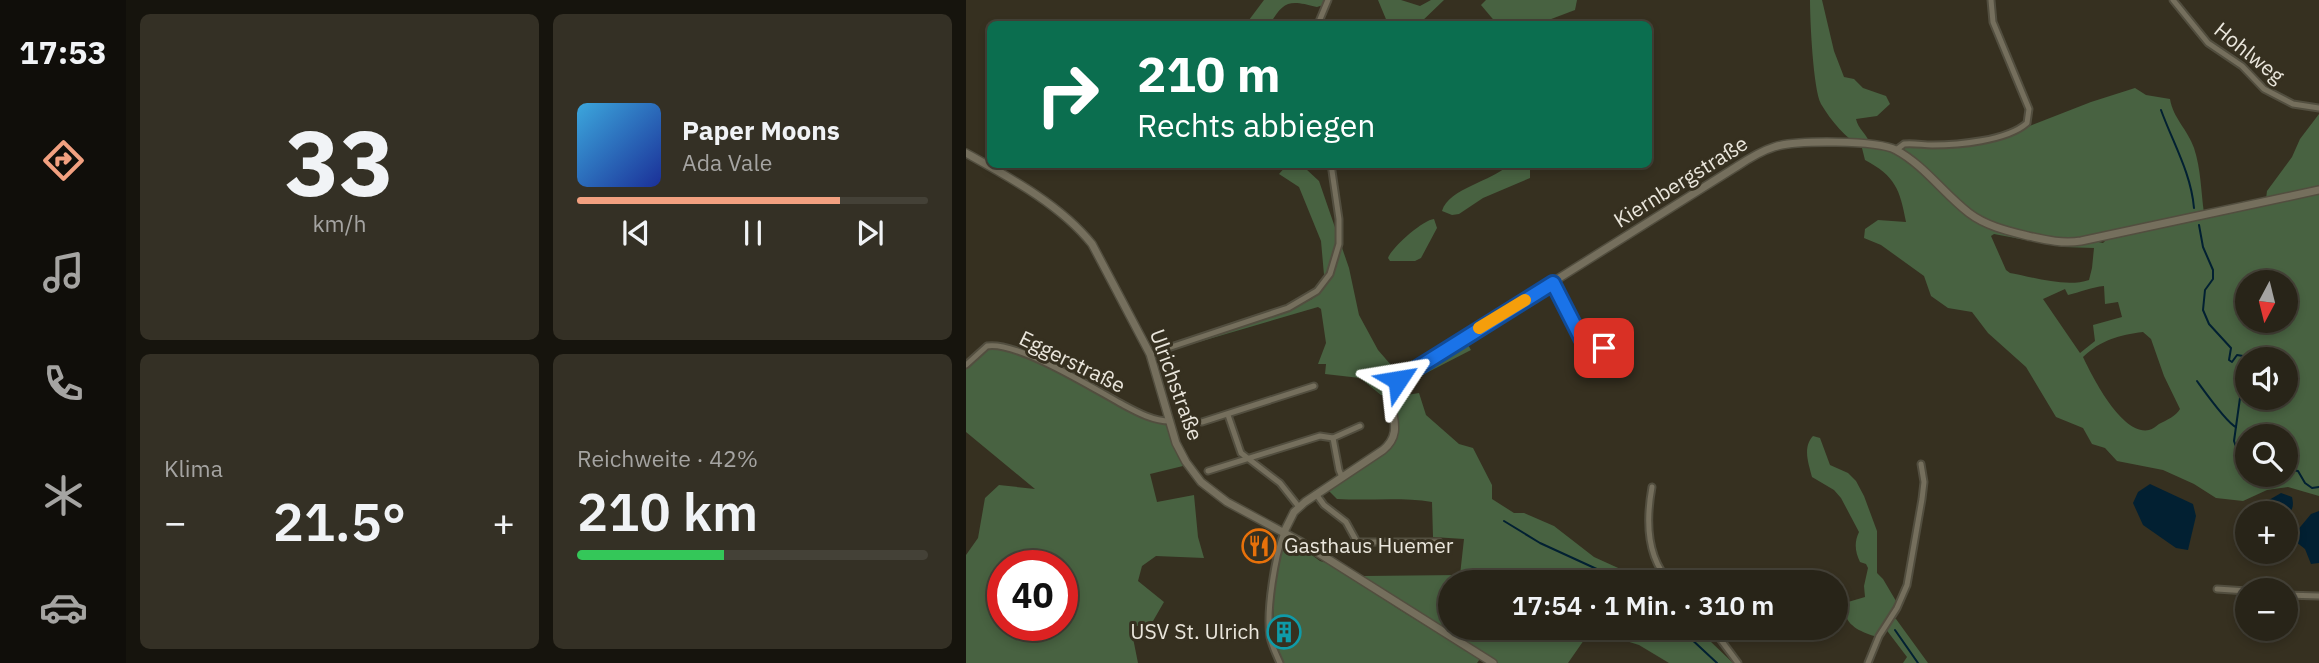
<!DOCTYPE html>
<html lang="de">
<meta charset="utf-8">
<style>
:root{--surface:#282418;--page:#343025;--text:#f1f3f6;--muted:#a5a4a2;--line:#444137;--accent:#f2a080}
body{margin:0;font-family:"IBM Plex Sans",sans-serif;background:var(--page);color:var(--text);height:100vh;display:flex;flex-direction:column;font-size:26px;white-space:nowrap}
*{box-sizing:border-box;margin:0}
p{font-size:23px;color:var(--muted)}
.icon{flex:none;width:38px;height:38px;fill:none;stroke:currentColor;stroke-width:2;stroke-linecap:round;stroke-linejoin:round}
.map{position:relative;flex:1;overflow:hidden}
.drawer{display:flex;flex-direction:column;gap:14px;padding:14px;background:#16140d;width:840px}
.drawer>*{flex:none}
.top-card{position:absolute;left:21px;top:21px;width:665px;height:147px;border-radius:10px;box-shadow:0 4px 10px #0003,0 0 0 2px var(--line);background:#0b6e4f;color:#fff;overflow:hidden}
.needle{width:46px;rotate:187deg}
.tools{position:absolute;left:1269px;top:270px;display:grid;gap:14px}
.tools a{display:grid;place-items:center;width:63px;height:63px;border-radius:50%;background:var(--surface);box-shadow:0 4px 10px #0003,0 0 0 2px var(--line);font-size:35px}
.speed{position:absolute;left:21px;top:550px;display:flex;gap:14px;font-size:35px;font-weight:700;text-align:center}
.speed>*{display:grid;place-content:center;width:91px;height:91px;border-radius:50%;background:var(--surface);box-shadow:0 4px 10px #0003,0 0 0 2px var(--line);line-height:1}
.speed .limit{border:10px solid #d22;background:#fff;color:#111}
.pin{position:absolute;display:grid;place-items:center;width:60px;height:60px;color:#fff;margin:-30px;border-radius:14px;box-shadow:0 4px 10px #0006}
.me{position:absolute;width:77px;margin:-38px;rotate:57deg;stroke-linejoin:round;filter:drop-shadow(0 0 5px #0008)}
.turn{display:flex;align-items:center;gap:24px;height:147px;padding:0 35px;font-size:32px}
.turn .icon{width:91px;height:91px;stroke-width:2.5}
.turn b{display:block;font-size:49px;line-height:60px}
.big{font-size:52px;font-weight:600;line-height:1.1}
.drawer .widget{flex:1;display:flex;flex-direction:column;justify-content:center;gap:10px;min-width:0;padding:0 24px;border-radius:10px;background:var(--page)}
.drawer .dial{align-items:center;gap:0}
.dial b{font-size:91px;line-height:1}
.song{display:flex;align-items:center;gap:21px}
.cover{width:84px;height:84px;border-radius:10px;background:linear-gradient(135deg,hsl(200 70% 55%),hsl(230 70% 35%))}
.played{height:7px;border-radius:4px;background:linear-gradient(90deg,var(--accent) 75%,var(--line) 75%)}
.keys{display:flex;justify-content:space-around;direction:ltr}
.heat{display:flex;justify-content:space-between;align-items:center;font-size:38px;direction:ltr}
.charge{height:10px;border-radius:5px;background:linear-gradient(90deg,#34c759 42%,var(--line) 0)}
.drawer .tiles{flex:1;display:grid;gap:14px;grid-template-columns:repeat(2,1fr)}
.trip{position:absolute;left:472px;top:570px;width:410px;height:70px;border-radius:35px;background:var(--surface);box-shadow:0 4px 10px #0003,0 0 0 2px var(--line);font-weight:600;line-height:70px;text-align:center}
main{display:flex;flex:1;min-height:0}
.tab-bar{display:flex;flex-direction:column;width:126px;justify-content:space-around;align-items:center;background:#100e0a;color:var(--muted)}
.tab-bar .icon{width:49px;height:49px}
.tab-bar .current{color:var(--accent)}
.tab-bar b{font-size:32px;color:var(--text)}
.map>svg:first-child{display:block}
.green{fill:#486241;fill-rule:evenodd}
.water{fill:#022032}
.lines{fill:none;stroke-linecap:round;stroke-linejoin:round}
.stream{stroke:#022032;stroke-width:2}
.minor-casing{stroke:#524e3f;stroke-width:9}
.tertiary-casing{stroke:#524e3f;stroke-width:10}
.minor{stroke:#756f5d;stroke-width:5}
.tertiary{stroke:#756f5d;stroke-width:7}
.route-casing{stroke:#114b97;stroke-width:18}
.route{stroke:#1a73e8;stroke-width:12}
.slow{stroke:#f59e0b;stroke-width:12}
.labels{text-anchor:middle;stroke-width:6;stroke-linejoin:round;paint-order:stroke}
.street-label{font-size:21px;fill:#eae6dc;stroke:#363020}
.poi-label{font-size:21px;fill:#eae6dc;stroke:#363020;text-anchor:start}
</style>
<main>
<nav class="tab-bar">
<b>17:53</b>
<svg class="icon current" aria-label="directions" viewBox="0 0 24 24"><path d="M12 3l9 9-9 9-9-9zM9 14v-3h6M13 9l2 2-2 2"/></svg>
<svg class="icon" aria-label="music" viewBox="0 0 24 24"><path d="M9 18V5l10-2v13"/><circle cx="6" cy="18" r="3"/><circle cx="16" cy="16" r="3"/></svg>
<svg class="icon" aria-label="phone" viewBox="0 0 24 24"><path d="M5 4h4l2 5-3 2q2 4 5 5l2-3 5 2v4C11 20 4 13 5 4z"/></svg>
<svg class="icon" aria-label="climate" viewBox="0 0 24 24"><path d="M12 3v18M4 7l16 10M4 17L20 7"/></svg>
<svg class="icon" aria-label="car" viewBox="0 0 24 24"><path d="M5 17H2v-5l4-1 3-4h7l3 4 3 1v5h-3M9 17h6M6 11h13"/><circle cx="7" cy="17" r="2"/><circle cx="17" cy="17" r="2"/></svg>
</nav>
<section class="drawer">
<div class="tiles">
<div class="widget dial"><b>33</b><p>km/h</p></div>
<div class="widget">
<div class="song"><i class="cover"></i><div><b>Paper Moons</b><p>Ada Vale</p></div></div>
<div class="played"></div>
<div class="keys"><svg class="icon" aria-label="previous" viewBox="0 0 24 24"><path d="M18 5L8 12l10 7zM5 5v14"/></svg><svg class="icon" aria-label="pause" viewBox="0 0 24 24"><path d="M8 5v14M16 5v14"/></svg><svg class="icon" aria-label="next" viewBox="0 0 24 24"><path d="M6 5l10 7-10 7zM19 5v14"/></svg></div>
</div>
<div class="widget"><p>Klima</p>
<div class="heat"><a>−</a><b class="big">21.5°</b><a>+</a></div>
</div>
<div class="widget"><p>Reichweite · 42%</p><b class="big">210 km</b><div class="charge"></div></div>
</div>
</section>
<div class="map">
<svg width="1353" height="663" viewBox="0 0 1353 663">
<rect width="100%" height="100%" fill="#363020"/>
<g class="green">
<path d="M298,0H361L357,5L351,7C324,0 318,0 304,24H280Z"/>
<path d="M412,0H435L454,6L465,0H478L453,24H422Z"/>
<path d="M520,0H611L609,10L572,24H531L515,5Z"/>
<path d="M844,0H856L868,51L878,77L888,79L897,88L920,96L924,104L911,116L890,119C892,129 901,134 904,144C948,151 971,197 1007,219C1032,233 1067,242 1095,244C1109,246 1124,239 1137,243L1142,238L1224,219L1223,216L1116,239L1102,240L1081,238L1025,223L1007,213L939,154L938,148L943,146L968,147L1033,138L1125,102L1169,88L1180,95L1204,99C1207,118 1222,130 1228,148C1235,169 1235,192 1238,213L1300,199L1301,191L1326,157L1334,139L1353,114V496L1322,487L1301,490L1277,501L1250,498L1228,484L1197,470L1151,461L1139,448L1126,444L1117,428L1090,417L1060,367L1022,333L1006,312L982,308L965,296L958,276L915,245L898,238L899,229L912,220L940,222C934,189 929,176 899,160L896,148C880,138 865,121 855,104C847,89 844,19 844,0ZM1028,234L1097,247L1128,248L1126,268L1123,280C1100,288 1067,277 1044,273L1040,270L1025,236ZM1281,282H1320V320H1281ZM1138,286L1139,304L1152,302L1156,317L1127,325L1129,341L1114,353L1077,299L1099,289L1102,295C1115,292 1126,287 1138,286ZM1177,332L1185,339L1198,376L1214,409C1210,416 1201,420 1193,424C1190,426 1187,429 1183,430C1156,436 1126,376 1117,357C1135,340 1153,335 1177,332ZM1281,359H1320V397H1281ZM1281,436H1320V474H1281Z"/>
<path d="M321,165L340,169L353,181L383,268L393,315L412,350L425,365L432,368L431,377L420,395H415L394,378L359,374L360,364H352L360,343L355,309L352,307L202,351L319,312L346,299L359,286L355,241L333,187L313,174Z"/>
<path d="M542,165H564V178L517,198L493,214L486,215L476,211C483,188 527,181 542,165Z"/>
<path d="M468,219L471,228L455,258L449,261H424L422,258C426,247 457,220 468,219Z"/>
<path d="M499,340L505,350L437,385L441,395L453,393L460,415L493,444L507,448L526,485V499L548,513H558L588,526L628,557L672,577L676,583H485V628H717L725,635L744,641L767,663H703L673,645L625,630L602,663H532L397,576L494,575L498,539L467,537L466,502C435,497 403,501 371,499L361,489L417,453L429,441L432,430L427,397L435,381Z"/>
<path d="M27,347L62,356L170,414L200,425C205,439 209,452 217,466L184,474L191,502L228,495L232,537L238,558L190,556L176,566L172,581L198,602L187,621L165,628L172,663H0V555L12,538L19,498L33,485L69,489L0,432V367L22,349ZM37,565H96V625H37Z"/>
<path d="M847,436L854,438L864,465L882,473L890,481L898,496L911,531V573L917,579L930,601L911,637C896,632 883,628 878,612L882,602L899,597L898,586L902,568L900,564L894,562C889,552 888,542 893,532L875,498L868,490L846,477C843,464 836,448 847,436Z"/>
<path d="M325,540L354,561L365,564L434,610L514,659L511,663H316C302,623 307,585 317,544Z"/>
<path d="M926,619H930L962,663H937L941,657L919,628Z"/>
</g>
<g class="water">
<path d="M1184,484L1227,504L1230,516L1222,550L1210,548L1177,525L1167,503L1172,492Z"/>
<path d="M1315,493L1326,497C1328,506 1327,510 1320,516V513H1299L1303,500Z"/>
<path d="M1353,511V563L1345,564L1339,549L1325,538L1345,514Z"/>
</g>
<g class="lines">
<g class="stream">
<path d="M1195,110C1207,143 1225,173 1228,208"/>
<path d="M1233,225L1237,247L1247,270V279L1239,290L1237,310L1243,324L1265,348L1263,360L1266,362L1271,355L1277,356L1281,379L1274,398L1268,441L1277,467L1281,469"/>
<path d="M1231,381C1239,392 1261,423 1270,427"/>
<path d="M1320,469L1332,471L1339,483L1346,488L1353,487"/>
<path d="M538,521L574,543L646,576L652,583"/>
<path d="M708,628L722,636L751,663"/>
<path d="M929,630L952,663"/>
</g>
<defs>
<g id="minor">
<path d="M1207,0L1242,43L1276,66L1298,89L1327,104L1353,108"/>
<path d="M352,24L362,0"/>
<path d="M930,150L938,144C948,143 957,145 966,145C991,145 1041,141 1061,123L1063,109L1027,22L1025,0"/>
<path d="M587,283L616,340L622,345L638,348L651,369"/>
<path d="M184,354L322,308L351,291L364,274L373,244V219L365,164"/>
<path d="M0,365L21,346C51,341 125,387 154,403C169,411 186,421 204,421"/>
<path d="M262,415L275,453L314,483L333,507"/>
<path d="M236,422L348,386"/>
<path d="M367,438L394,426"/>
<path d="M242,471L354,436L367,438L373,470L376,477"/>
<path d="M686,487C680,520 680,558 705,583"/>
<path d="M350,494L358,505L380,522L391,542H473"/>
<path d="M1251,589L1281,591"/>
<path d="M1320,595L1353,596"/>
<path d="M746,628L772,663"/>
<path d="M314,663C310,654 306,646 304,637C300,610 309,557 318,532"/>
<path d="M902,663L913,636L931,608L941,585L956,499L958,482L955,464"/>
</g>
<g id="tertiary">
<path d="M0,153C43,177 95,205 126,244L184,354L210,443L220,462L235,482L261,502L335,542L527,663"/>
<path d="M318,532L328,512L339,502L417,450C446,426 408,401 437,376L770,167C782,159 795,151 808,147C830,140 911,140 930,150C958,165 978,194 1003,213C1020,226 1042,231 1062,236C1080,240 1097,244 1115,241L1353,190"/>
</g>
</defs>
<use href="#minor" class="minor-casing"/>
<use href="#tertiary" class="tertiary-casing"/>
<use href="#minor" class="minor"/>
<use href="#tertiary" class="tertiary"/>
</g>
<g class="lines">
<defs>
<path id="route" d="M432,380L587,283L616,340L622,345L638,348"/>
</defs>
<use href="#route" class="route-casing"/>
<use href="#route" class="route"/>
<path class="slow" d="M513,328L559,300"/>
</g>
<defs>
<symbol id="restaurant-ring" viewBox="-11 -11 22 22"><circle r="9.5" fill="#363020" stroke="#e8710a" stroke-width="1.5"/><path d="M-5-6h1v4h1v-4h1v4h1v-4h1v5L-1.5 .5V6h-2V.5L-5-1ZM5-6V6H3V1.5H1.5Q1.5-4 5-6Z" fill="#e8710a"/></symbol>
<symbol id="building-ring" viewBox="-11 -11 22 22"><circle r="9.5" fill="#363020" stroke="#0f9aa8" stroke-width="1.5"/><path d="M-4-6H4V6H1V3H-1V6H-4ZM-2.5-4.3h1.7v1.8h-1.7ZM.8-4.3h1.7v1.8H.8ZM-2.5-1h1.7V.8h-1.7ZM.8-1h1.7V.8H.8Z" fill="#0f9aa8"/></symbol>
</defs>
<g fill-rule="evenodd">
<use href="#restaurant-ring" x="274" y="527" width="38" height="38"/>
<use href="#building-ring" x="299" y="613" width="38" height="38"/>
</g>
<g class="labels">
<g class="street-label">
<text transform="translate(1283 53) rotate(39)" y="7">Hohlweg</text>
<text transform="translate(715 182) rotate(-32)" y="7">Kiernbergstraße</text>
<text transform="translate(106 362) rotate(26)" y="7">Eggerstraße</text>
<text transform="translate(210 385) rotate(70)" y="7">Ulrichstraße</text>
</g>
<g class="poi-label">
<text x="318" y="553">Gasthaus Huemer</text>
<text x="294" y="639" text-anchor="end">USV St. Ulrich</text>
</g>
</g>
</svg>
<div class="tools">
<a><svg class="needle" viewBox="-14 -14 28 28"><path d="M0-13l5 13h-10z" fill="#e53935"/><path d="M0 13l5-13h-10z" fill="#a5a4a2"/></svg></a>
<a><svg class="icon" aria-label="sound" viewBox="0 0 24 24"><path d="M4 9h4l5-4v14l-5-4H4zM17 9q2 3 0 6"/></svg></a>
<a><svg class="icon" aria-label="search" viewBox="0 0 24 24"><circle cx="10" cy="10" r="6"/><path d="M15 15l6 6"/></svg></a>
<a>+</a>
<a>−</a>
</div>
<div class="speed"><div class="limit">40</div></div>
<div class="pin" style="left:638px;top:348px;background:#d93025"><svg class="icon" aria-label="arrive" viewBox="0 0 24 24"><path d="M6 21V4h12l-3 4 3 4H6"/></svg></div>
<svg class="me" style="left:432px;top:380px" viewBox="-20 -20 40 40"><path d="M0-17L14 15 0 8-14 15z" fill="#1a73e8" stroke="#fff" stroke-width="4"/></svg>
<div class="trip">17:54 · 1 Min. · 310 m</div>
<div class="top-card">
<div class="turn"><svg class="icon" aria-label="right" viewBox="0 0 24 24"><path d="M7 20v-9h11M14 6l5 5-5 5"/></svg><div><b>210 m</b>Rechts abbiegen</div></div>
</div>
</div>
</main>
